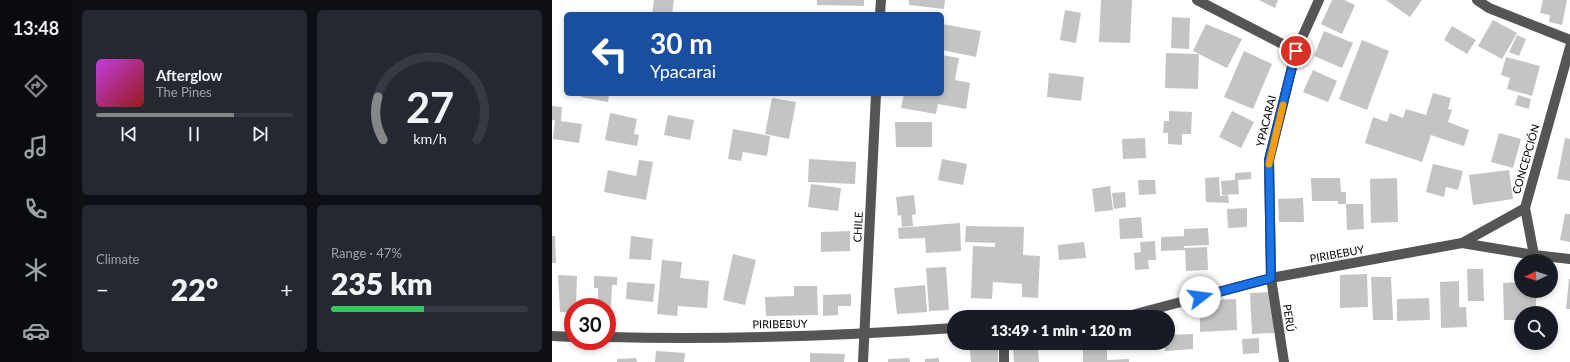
<!DOCTYPE html>
<meta charset="utf-8">
<style>
:root{--surface:#171b24;--page:#242831;--text:#f1f3f6;--muted:#9ea1a6;--line:#363941;--accent:#858687}
body{margin:0;font-family:Lato,sans-serif;background:var(--page);color:var(--text);height:100vh;display:flex;flex-direction:column;font-size:15px;white-space:nowrap}
*{box-sizing:border-box;margin:0}
p{font-size:13px;color:var(--muted)}
.icon{flex:none;width:22px;height:22px;fill:none;stroke:currentColor;stroke-width:2;stroke-linecap:round;stroke-linejoin:round}
.map{position:relative;flex:1;overflow:hidden}
.drawer{display:flex;flex-direction:column;gap:10px;padding:10px;background:#0d0f14;width:480px}
.drawer>*{flex:none}
.banner{position:absolute;left:12px;top:12px;width:380px;height:84px;border-radius:6px;box-shadow:0 2px 6px #0003;background:#1a4fa0;color:#fff;overflow:hidden}
.needle{width:26px;rotate:266deg}
.buttons{position:absolute;left:962px;top:254px;display:grid;gap:8px}
.buttons a{display:grid;place-items:center;width:44px;height:44px;border-radius:50%;background:var(--surface);box-shadow:0 2px 6px #0003;font-size:20px}
.speed{position:absolute;left:12px;top:298px;display:flex;gap:8px;font-size:20px;font-weight:700;text-align:center}
.speed>*{display:grid;place-content:center;width:52px;height:52px;border-radius:50%;background:var(--surface);box-shadow:0 2px 6px #0003;line-height:1}
.speed .limit{border:6px solid #d22;background:#fff;color:#111}
.pin{position:absolute;display:grid;place-items:center;width:34px;height:34px;color:#fff;margin:-17px;border:2px solid #fff;border-radius:50%;box-shadow:0 1px 4px #0007}
.me{position:absolute;width:44px;margin:-22px;rotate:75deg;stroke-linejoin:round;filter:drop-shadow(0 0 3px #0008)}
.turn{display:flex;align-items:center;gap:14px;height:84px;padding:0 20px;font-size:18px}
.turn .icon{width:52px;height:52px;stroke-width:2.5}
.turn b{display:block;font-size:28px;line-height:34px}
.big{font-size:30px;font-weight:800;line-height:1.1}
.drawer .card{flex:1;display:flex;flex-direction:column;justify-content:center;gap:6px;min-width:0;padding:0 14px;border-radius:6px;background:var(--page)}
.drawer .dial{align-items:center;gap:0}
.dial svg{height:104px;overflow:visible;fill:none;stroke:var(--line);stroke-width:7;stroke-linecap:round;text-anchor:middle}
.dial text{fill:var(--text);stroke:none}
.song{display:flex;align-items:center;gap:12px}
.cover{width:48px;height:48px;border-radius:6px;background:linear-gradient(135deg,hsl(290 70% 55%),hsl(0 70% 35%))}
.played{height:4px;border-radius:2px;background:linear-gradient(90deg,var(--accent) 70%,var(--line) 70%)}
.keys{display:flex;justify-content:space-around;direction:ltr}
.heat{display:flex;justify-content:space-between;align-items:center;font-size:22px;direction:ltr}
.charge{height:6px;border-radius:3px;background:linear-gradient(90deg,#34c759 47%,var(--line) 0)}
.drawer .tiles{flex:1;display:grid;gap:10px;grid-template-columns:repeat(2,1fr)}
.trip{position:absolute;left:395px;top:310px;width:228px;height:40px;border-radius:20px;background:var(--surface);box-shadow:0 2px 6px #0003;font-weight:800;line-height:40px;text-align:center}
main{display:flex;flex:1;min-height:0}
.dock{display:flex;flex-direction:column;width:72px;justify-content:space-around;align-items:center;background:#090b0e;color:var(--muted)}
.dock .icon{width:28px;height:28px}
.dock .on{color:var(--accent)}
.dock b{font-size:18px;color:var(--text)}
.map>svg:first-child{display:block}
.building{fill:#c4c4c4}
.lines{fill:none;stroke-linecap:round;stroke-linejoin:round}
.minor{stroke:#555;stroke-width:10}
.route-casing{stroke:#114b97;stroke-width:10}
.route{stroke:#1a73e8;stroke-width:7}
.slow{stroke:#f59e0b;stroke-width:7}
.labels{text-anchor:middle;stroke-width:3;stroke-linejoin:round;paint-order:stroke}
.street-label{font-size:11px;fill:#000;stroke:#fff}
</style>
<main>
<nav class="dock">
<b>13:48</b>
<svg class="icon on" aria-label="directions" viewBox="0 0 24 24"><path d="M12 3l9 9-9 9-9-9zM9 14v-3h6M13 9l2 2-2 2"/></svg>
<svg class="icon" aria-label="music" viewBox="0 0 24 24"><path d="M9 18V5l10-2v13"/><circle cx="6" cy="18" r="3"/><circle cx="16" cy="16" r="3"/></svg>
<svg class="icon" aria-label="phone" viewBox="0 0 24 24"><path d="M5 4h4l2 5-3 2q2 4 5 5l2-3 5 2v4C11 20 4 13 5 4z"/></svg>
<svg class="icon" aria-label="climate" viewBox="0 0 24 24"><path d="M12 3v18M4 7l16 10M4 17L20 7"/></svg>
<svg class="icon" aria-label="car" viewBox="0 0 24 24"><path d="M5 17H2v-5l4-1 3-4h7l3 4 3 1v5h-3M9 17h6M6 11h13"/><circle cx="7" cy="17" r="2"/><circle cx="17" cy="17" r="2"/></svg>
</nav>
<section class="drawer">
<div class="tiles">
<div class="card">
<div class="song"><i class="cover"></i><div><b>Afterglow</b><p>The Pines</p></div></div>
<div class="played"></div>
<div class="keys"><svg class="icon" aria-label="previous" viewBox="0 0 24 24"><path d="M18 5L8 12l10 7zM5 5v14"/></svg><svg class="icon" aria-label="pause" viewBox="0 0 24 24"><path d="M8 5v14M16 5v14"/></svg><svg class="icon" aria-label="next" viewBox="0 0 24 24"><path d="M6 5l10 7-10 7zM19 5v14"/></svg></div>
</div>
<div class="card dial"><svg viewBox="0 0 100 80">
<path d="M14 69A42 42 0 1 1 86 69"/>
<path d="M14 69A42 42 0 0 1 10 36" stroke="#858687"/>
<text x="50" y="56" font-size="32" font-weight="700">27</text>
<text x="50" y="72" font-size="11">km/h</text>
</svg></div>
<div class="card"><p>Climate</p>
<div class="heat"><a>−</a><b class="big">22°</b><a>+</a></div>
</div>
<div class="card"><p>Range · 47%</p><b class="big">235 km</b><div class="charge"></div></div>
</div>
</section>
<div class="map">
<svg width="1018" height="362" viewBox="0 0 1018 362">
<rect width="100%" height="100%" fill="#fff"/>
<g class="building">
<path d="M102,0H122L120,14H100Z"/>
<path d="M265,0H312V6L265,5Z"/>
<path d="M357,0H393L392,9L357,5Z"/>
<path d="M549,0H580L578,43L547,42Z"/>
<path d="M707,0H726L723,8Z"/>
<path d="M780,0H792L803,5L790,34L769,24Z"/>
<path d="M834,0H870L858,17Z"/>
<path d="M991,0H1015L1010,25L997,22L998,15L988,13Z"/>
<path d="M513,10L529,13L524,43L508,40Z"/>
<path d="M620,17L638,18L637,49L619,48Z"/>
<path d="M941,20L965,33L950,59L926,46Z"/>
<path d="M390,24L429,31L424,57L390,50Z"/>
<path d="M654,24L690,39L675,68L641,51Z"/>
<path d="M900,26L924,40L915,54L892,40Z"/>
<path d="M772,31L801,43L790,68L762,56Z"/>
<path d="M965,35L974,39L967,56L957,52Z"/>
<path d="M810,40L837,51L815,110L787,99Z"/>
<path d="M692,51L720,64L701,109L672,97Z"/>
<path d="M614,53L647,54L646,89L613,88Z"/>
<path d="M390,55L407,58L403,80L418,83L414,109L386,104L384,114L349,108L352,94H390Z"/>
<path d="M954,57L988,66L980,96L955,89L958,78L949,75Z"/>
<path d="M761,70L785,81L776,102L751,92Z"/>
<path d="M497,73L532,77L529,101L495,97Z"/>
<path d="M881,93L899,98L896,109L900,110L896,122L917,130L912,146L879,135L870,162L813,143L821,117L835,122L838,113L851,118L854,109L874,115Z"/>
<path d="M30,94H57L56,102L29,97Z"/>
<path d="M966,95L979,99L977,109L963,105Z"/>
<path d="M220,98L244,102L237,139L213,134Z"/>
<path d="M0,106L10,107L9,121L30,124L27,143L1,139L3,120H0Z"/>
<path d="M617,111L640,112L639,134H630V145L616,144V133H611L612,121H617Z"/>
<path d="M680,111L702,122L689,148L667,137Z"/>
<path d="M58,113L85,119L82,134L87,135L85,146L53,140Z"/>
<path d="M116,115L142,120L138,140L112,135Z"/>
<path d="M343,122H380V147H344Z"/>
<path d="M181,129L218,136L215,156L191,152L189,161L176,159Z"/>
<path d="M947,133L969,139L961,168L939,162Z"/>
<path d="M593,138L594,158L571,159L570,139Z"/>
<path d="M1013,138L1018,139V181L1005,179Z"/>
<path d="M257,159L304,162L303,184L256,182Z"/>
<path d="M390,159L415,164L411,185L386,180Z"/>
<path d="M87,160L101,162L94,200L52,192L56,170L84,176Z"/>
<path d="M881,164L911,171L906,190L894,187L892,197L874,192Z"/>
<path d="M957,170L961,199L921,205L917,175Z"/>
<path d="M699,172V179L686,180L687,194L670,195L669,181L683,180V173Z"/>
<path d="M667,177L668,196L676,195L677,203L654,202L653,178Z"/>
<path d="M759,178H788L789,192H794V204H786V201H760Z"/>
<path d="M845,178L846,222L819,223L818,179Z"/>
<path d="M586,180H603L604,194L587,195Z"/>
<path d="M259,184L289,188L286,211L256,207Z"/>
<path d="M558,186L561,210L543,212L540,189Z"/>
<path d="M573,192L574,207L562,209L560,193Z"/>
<path d="M362,195L364,214L360,215L361,226L350,227L349,215L346,216L344,197Z"/>
<path d="M751,198L752,222H727L726,199Z"/>
<path d="M794,204H811L812,229L795,230Z"/>
<path d="M695,208V227L676,228L675,209Z"/>
<path d="M1013,214H1018V242L1008,240Z"/>
<path d="M589,217L591,238L568,239L567,219Z"/>
<path d="M408,223L409,251L374,253L373,238L347,239L346,228Z"/>
<path d="M414,226L472,227L471,255L488,256L486,298L470,297V284L441,282L440,299L419,298L421,246L443,247V243L413,242Z"/>
<path d="M656,228L657,245L632,246V248L655,247L656,270L634,271L633,250L609,251V237L632,236V229Z"/>
<path d="M298,231V251L269,252V232Z"/>
<path d="M0,236H3L4,263H0Z"/>
<path d="M79,236L101,239L99,260L77,259Z"/>
<path d="M603,241L604,260H596L597,269L583,270L582,253L589,252L588,242Z"/>
<path d="M532,242L534,258L507,260L506,245Z"/>
<path d="M181,254L204,260L193,305L171,300Z"/>
<path d="M110,260L130,262L128,278L157,281L155,308L126,306L125,316L105,314Z"/>
<path d="M394,267L397,310L377,311L374,268Z"/>
<path d="M915,269H931L932,301H916Z"/>
<path d="M815,274L816,307L788,308V275Z"/>
<path d="M6,275L25,276L24,307H21V313L8,312Z"/>
<path d="M42,276L65,277V285H60L59,309L46,307V288H42Z"/>
<path d="M819,277H839L841,320H821Z"/>
<path d="M1017,279H1018V309H1014Z"/>
<path d="M907,281V307H914L915,327L889,328L888,282Z"/>
<path d="M75,282L103,284L101,302L74,299Z"/>
<path d="M969,282V291H984V313H969V320H952L951,283Z"/>
<path d="M373,285L375,312L345,314L342,288Z"/>
<path d="M242,286H265L266,315L214,316L213,297L242,296Z"/>
<path d="M720,292L722,333L700,334L698,293Z"/>
<path d="M299,294V306H286V315L271,316V295Z"/>
<path d="M877,298L878,320L845,321V299Z"/>
<path d="M684,299L685,330L648,332V315L658,314L657,300Z"/>
<path d="M641,334V349L613,351V343H616V335Z"/>
<path d="M707,338V353L691,354L690,339Z"/>
<path d="M446,348V362H419L418,349Z"/>
<path d="M461,348H486L487,362H462Z"/>
<path d="M555,349V360L577,359V362H531V350Z"/>
<path d="M104,351L133,353L132,362H103Z"/>
<path d="M258,353L293,354L292,362H258Z"/>
<path d="M84,358L85,362H65V359Z"/>
<path d="M357,358L358,362H336V359Z"/>
<path d="M387,358V362H373V359Z"/>
</g>
<g class="lines">
<g class="minor">
<path d="M645,0L744,51"/>
<path d="M925,0L937,8L1018,40"/>
<path d="M328,14L329,0"/>
<path d="M973,208L982,255"/>
<path d="M910,243L973,208L1018,47"/>
<path d="M559,317L576,316L719,278L910,243L982,255L1018,259"/>
<path d="M0,336L21,337"/>
<path d="M55,337C171,340 287,336 402,328"/>
<path d="M311,362L324,94"/>
<path d="M452,362V343"/>
<path d="M732,362L719,278L717,160L744,51L767,0"/>
</g>
</g>
<g class="lines">
<defs>
<path id="route" d="M648,297L719,278L717,160L744,51"/>
</defs>
<use href="#route" class="route-casing"/>
<use href="#route" class="route"/>
<path class="slow" d="M717,164L731,105"/>
</g>
<g class="labels">
<g class="street-label">
<text transform="translate(714 121) rotate(-76)" y="4">YPACARAI</text>
<text transform="translate(974 159) rotate(-74)" y="4">CONCEPCIÓN</text>
<text transform="translate(306 227) rotate(-87)" y="4">CHILE</text>
<text transform="translate(785 254) rotate(-10)" y="4">PIRIBEBUY</text>
<text transform="translate(737 318) rotate(82)" y="4">PERÚ</text>
<text transform="translate(228 324) rotate(-1)" y="4">PIRIBEBUY</text>
</g>
</g>
</svg>
<div class="buttons">
<a><svg class="needle" viewBox="-14 -14 28 28"><path d="M0-13l5 13h-10z" fill="#e53935"/><path d="M0 13l5-13h-10z" fill="#9ea1a6"/></svg></a>
<a><svg class="icon" aria-label="search" viewBox="0 0 24 24"><circle cx="10" cy="10" r="6"/><path d="M15 15l6 6"/></svg></a>
</div>
<div class="speed"><div class="limit">30</div></div>
<div class="pin" style="left:744px;top:51px;background:#d93025"><svg class="icon" aria-label="arrive" viewBox="0 0 24 24"><path d="M6 21V4h12l-3 4 3 4H6"/></svg></div>
<svg class="me" style="left:648px;top:297px" viewBox="-20 -20 40 40"><circle r="19" fill="#fff"/><path d="M0-13L10 11 0 6-10 11z" fill="#1a73e8"/></svg>
<div class="trip">13:49 · 1 min · 120 m</div>
<div class="banner">
<div class="turn"><svg class="icon" aria-label="left" viewBox="0 0 24 24"><path d="M17 20v-9H6M10 6l-5 5 5 5"/></svg><div><b>30 m</b>Ypacarai</div></div>
</div>
</div>
</main>
